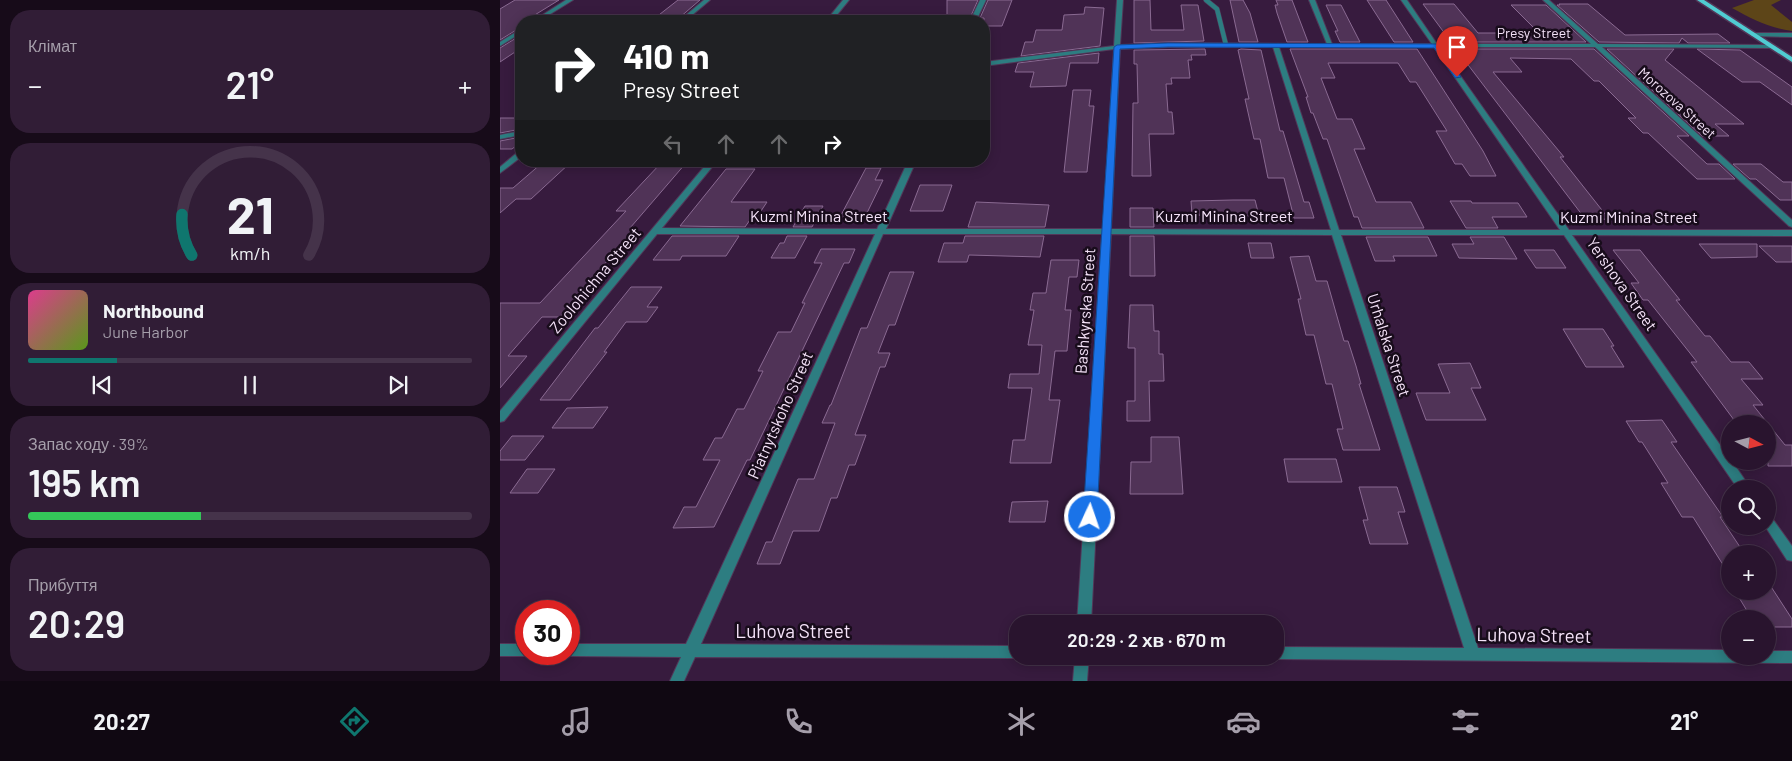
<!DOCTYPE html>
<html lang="uk">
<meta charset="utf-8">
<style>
:root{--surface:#29142e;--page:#311d36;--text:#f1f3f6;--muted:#a59eaa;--line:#45334a;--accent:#0f766e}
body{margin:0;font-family:Barlow,sans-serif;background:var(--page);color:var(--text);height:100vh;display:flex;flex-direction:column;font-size:19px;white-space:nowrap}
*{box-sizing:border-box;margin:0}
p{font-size:16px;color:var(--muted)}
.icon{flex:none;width:28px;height:28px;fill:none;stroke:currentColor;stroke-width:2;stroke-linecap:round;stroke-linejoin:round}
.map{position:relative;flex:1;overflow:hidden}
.panel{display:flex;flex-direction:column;gap:10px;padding:10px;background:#170b19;width:500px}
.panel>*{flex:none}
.guide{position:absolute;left:15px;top:15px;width:475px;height:152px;border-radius:20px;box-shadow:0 2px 12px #0003,0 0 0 1px var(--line);background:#202124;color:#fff;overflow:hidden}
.needle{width:32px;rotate:97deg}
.tools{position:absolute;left:1221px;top:415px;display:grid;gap:10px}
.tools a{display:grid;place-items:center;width:55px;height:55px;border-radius:50%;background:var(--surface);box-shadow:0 2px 12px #0003,0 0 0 1px var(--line);font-size:25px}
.speed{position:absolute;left:15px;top:600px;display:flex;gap:10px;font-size:25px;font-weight:700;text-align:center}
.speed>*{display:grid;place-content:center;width:65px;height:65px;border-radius:50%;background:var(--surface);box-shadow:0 2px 12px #0003,0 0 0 1px var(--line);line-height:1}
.speed .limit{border:8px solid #d22;background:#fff;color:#111}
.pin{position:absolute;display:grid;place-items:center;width:42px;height:42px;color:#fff;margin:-51px -21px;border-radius:50% 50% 50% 0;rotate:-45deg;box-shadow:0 0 5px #0007}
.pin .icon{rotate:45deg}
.me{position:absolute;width:55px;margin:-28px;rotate:3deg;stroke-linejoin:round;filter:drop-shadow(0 0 4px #0008)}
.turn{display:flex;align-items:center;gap:18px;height:105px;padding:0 25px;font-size:22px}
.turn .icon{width:65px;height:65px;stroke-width:2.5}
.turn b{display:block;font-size:35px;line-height:42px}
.lanes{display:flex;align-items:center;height:48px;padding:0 25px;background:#0003;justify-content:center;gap:25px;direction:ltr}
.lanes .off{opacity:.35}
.big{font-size:38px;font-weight:600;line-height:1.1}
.panel .tile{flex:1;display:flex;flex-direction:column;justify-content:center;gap:8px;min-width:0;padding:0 18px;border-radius:20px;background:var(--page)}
.panel .dial{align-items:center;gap:0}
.dial svg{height:130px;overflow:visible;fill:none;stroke:var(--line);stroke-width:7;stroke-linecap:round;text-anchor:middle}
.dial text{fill:var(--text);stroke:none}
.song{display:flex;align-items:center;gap:15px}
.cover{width:60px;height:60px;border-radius:8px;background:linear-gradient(135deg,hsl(330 70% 55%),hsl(90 70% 35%))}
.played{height:5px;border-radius:2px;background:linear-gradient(90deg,var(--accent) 20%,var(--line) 20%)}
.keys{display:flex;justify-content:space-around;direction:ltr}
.heat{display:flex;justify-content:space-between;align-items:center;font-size:28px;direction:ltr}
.charge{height:8px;border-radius:4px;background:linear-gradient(90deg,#34c759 39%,var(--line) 0)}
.trip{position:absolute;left:509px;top:615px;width:275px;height:50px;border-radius:20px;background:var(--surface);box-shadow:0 2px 12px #0003,0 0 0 1px var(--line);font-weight:600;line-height:50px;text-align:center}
.tabs{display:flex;height:80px;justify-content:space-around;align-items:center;background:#100812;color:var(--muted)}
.tabs .icon{width:35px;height:35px}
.tabs .on{color:var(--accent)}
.tabs b{font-size:22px;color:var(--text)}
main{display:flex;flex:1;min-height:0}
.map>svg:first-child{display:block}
.green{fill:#5d4518}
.building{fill:#503357;stroke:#8a6a92}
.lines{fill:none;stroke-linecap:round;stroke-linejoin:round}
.service-casing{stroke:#523758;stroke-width:5.5}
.minor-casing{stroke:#523758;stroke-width:2}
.primary-casing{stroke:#523758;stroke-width:3}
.service{stroke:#2d7d81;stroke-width:4.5}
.minor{fill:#2d7d81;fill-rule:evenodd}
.primary{fill:#50ccd2;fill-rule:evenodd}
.route{fill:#1a73e8;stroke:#114b97}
.labels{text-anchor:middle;stroke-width:5;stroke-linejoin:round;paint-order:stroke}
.far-street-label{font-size:14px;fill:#f5e3f9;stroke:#180c1b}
.street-label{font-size:16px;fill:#f5e3f9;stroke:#180c1b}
.near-street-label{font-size:19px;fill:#f5e3f9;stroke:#180c1b}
</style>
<main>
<section class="panel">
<div class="tile"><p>Клімат</p>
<div class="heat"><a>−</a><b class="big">21°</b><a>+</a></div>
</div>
<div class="tile dial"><svg viewBox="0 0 100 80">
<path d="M14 69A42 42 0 1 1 86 69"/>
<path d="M14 69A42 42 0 0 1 8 44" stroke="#0f766e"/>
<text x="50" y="56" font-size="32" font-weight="700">21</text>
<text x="50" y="72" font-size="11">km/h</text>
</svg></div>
<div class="tile">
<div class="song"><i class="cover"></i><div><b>Northbound</b><p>June Harbor</p></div></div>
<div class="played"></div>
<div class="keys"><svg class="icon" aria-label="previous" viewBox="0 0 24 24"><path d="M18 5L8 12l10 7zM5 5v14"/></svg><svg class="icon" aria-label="pause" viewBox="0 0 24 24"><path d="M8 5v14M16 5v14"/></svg><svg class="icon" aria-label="next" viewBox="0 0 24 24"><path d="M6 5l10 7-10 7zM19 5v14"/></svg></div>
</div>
<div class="tile"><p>Запас ходу · 39%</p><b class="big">195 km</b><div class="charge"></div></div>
<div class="tile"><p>Прибуття</p><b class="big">20:29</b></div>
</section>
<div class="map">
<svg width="1292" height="681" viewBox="0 0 1292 681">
<rect width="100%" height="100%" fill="#371b3e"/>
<path class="green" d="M1254,0H1281L1271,5L1292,22V31C1269,28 1252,19 1232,8Z"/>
<g class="building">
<path d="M15,0H59L25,21H21V27L0,40V9Z"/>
<path d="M178,0H200L179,18H155Z"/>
<path d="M447,0H478L470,18H461L459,21H443L447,14Z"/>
<path d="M488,0H512L502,26H484V18H480Z"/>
<path d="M634,0H650L651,30H684L681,5H698L704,41L634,43Z"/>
<path d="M730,0H743L750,13L758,42H739Z"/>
<path d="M776,0H792L808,42H787L777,13L775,5H778Z"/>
<path d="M867,0H886L913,42H894Z"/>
<path d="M923,4H954L978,33H1039L1011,5H1046L1086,42H951Z"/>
<path d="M1059,4H1088L1125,35L1218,34L1230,43H1188L1182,38L1179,43L1099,42L1057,5H1060Z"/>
<path d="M826,5H841L860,42H840L835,31H838Z"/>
<path d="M585,7L604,8L600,46L521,56L525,42H533L536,30H562L564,15L584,14Z"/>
<path d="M21,35V48L0,62V48Z"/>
<path d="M705,49L706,55H691L692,60H688L690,78H671L672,84H666L668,112H672L674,134H649L651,176H632L633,103H638L637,64H634V50Z"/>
<path d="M741,49L761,50L780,131H783L804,202H809L814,218H794L784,178H768L760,139H754L745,99H749L738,50Z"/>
<path d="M790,49H917L983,151L996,176H970L962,164H955L936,131H947L916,82H910L898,63H828L835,78H821L837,119H852L865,149H854L876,202H911L924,228H862L858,217H854L827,139H823L813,113H811L806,97H808Z"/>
<path d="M956,49H1094L1189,136H1177L1207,164H1219L1235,179H1197L1148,133H1143L1128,118H1136L1099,81H1094L1071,59L1010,58L1022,72H993L1064,157H1060L1109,219L1086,220Z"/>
<path d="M1107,49H1174L1165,60L1244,124H1215L1229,136H1202Z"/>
<path d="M1197,49L1240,50L1292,87V105L1260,82H1242Z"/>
<path d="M599,53L598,63H570L566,86L530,87L534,72H515L518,63Z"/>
<path d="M573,90H591L589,106H594L587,172H564Z"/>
<path d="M0,118H21V129L0,133Z"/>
<path d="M21,137V142L12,149H0V141Z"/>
<path d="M42,163H70L31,199H16L0,213V188H13Z"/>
<path d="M161,163H186L130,228H135L60,317H42L8,356H27L0,388V303H40L126,211H116Z"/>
<path d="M1233,164H1261L1283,182H1292V200H1280L1256,179H1250Z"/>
<path d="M366,168H381L375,180H383L365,217H340Z"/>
<path d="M226,169H255L231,202H267L257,217H252L245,227L180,226Z"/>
<path d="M420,185H452L443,211H410Z"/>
<path d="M733,200H755L759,216L692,215L691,201Z"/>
<path d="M950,201H971L972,203H1018L1027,217H992L998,228H966Z"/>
<path d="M476,202L549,205L545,227H468Z"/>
<path d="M305,206H323L312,227H293Z"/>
<path d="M630,208H653L654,227H630Z"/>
<path d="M172,236H239L226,256H182L180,260H153Z"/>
<path d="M287,236H307L295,258H271L280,243H284Z"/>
<path d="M465,236H544L540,257L469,255L467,262H438L444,243H463Z"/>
<path d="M630,236H654L655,276H630Z"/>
<path d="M866,237H928L937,256H893L895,261H875Z"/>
<path d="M970,237H1004L1017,259L959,258L952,244H974Z"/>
<path d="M748,243H771L774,258H751Z"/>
<path d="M1199,244H1257V257L1211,258Z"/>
<path d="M1259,246H1292V262H1276Z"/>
<path d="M321,249H355L349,263H344L250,460H247L214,527L173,528L184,507H196L220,460H203L215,438H222L237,409H244L263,371H258L278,332H291L305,303H302L322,263H314Z"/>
<path d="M1024,250H1054L1066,268H1036Z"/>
<path d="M1113,250H1140L1180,300H1176L1205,336H1210L1231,362H1249L1263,379H1241L1263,405H1253L1285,445H1292V466H1268V424H1237L1191,362H1197L1148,300H1143L1131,283H1139Z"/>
<path d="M809,256L816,281H827L844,341H848L856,366L861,384H859L880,450H843L837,429H843L832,384H826L814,335H806L798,299H801L790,257Z"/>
<path d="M551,260H579L577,277H569L565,310H571L567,351H555L549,400H560L551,463H510L513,440H525L532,388H508L510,374H539L542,345H528L534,310H530L533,293H546Z"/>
<path d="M390,272H414L395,325H389L378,353H390L385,367H380L355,435H366L355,465H349L337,498H331L319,531H293L280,564H257L266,542H272L298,479H314L335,423H322L330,405H331L361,328H367Z"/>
<path d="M131,287H162L147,307H158L147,322H126L104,352H107L70,400H40L95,328H98Z"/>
<path d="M630,305H653L654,331H659V354H663L664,381H649L650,421H627V401H635V348H628Z"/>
<path d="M1063,329H1103L1114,346H1111L1124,367H1086Z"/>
<path d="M970,363L981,388H971L986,420H926L916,393H950L938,364Z"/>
<path d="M108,407L93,428H52L67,408Z"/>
<path d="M1162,420L1177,442H1171L1223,517H1220L1244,553H1230V576L1193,517H1182L1161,483H1168L1142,442H1139L1126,421Z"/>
<path d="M12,436H44L25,460H0V451Z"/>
<path d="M651,437H679L683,494H630L631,462H651Z"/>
<path d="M784,459H836L842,482H788Z"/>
<path d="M27,469H55L38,493H10Z"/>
<path d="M859,487H897L905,512H898L908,544H870L863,520H868Z"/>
<path d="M548,501L545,522H509L512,502Z"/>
<path d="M1268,582L1292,619V627H1268V619H1252L1235,591H1268Z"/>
</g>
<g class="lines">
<defs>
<path id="service" d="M706,0L717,9L726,45"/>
<g id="minor">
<path d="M66,0H73L39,21H33Z"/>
<path d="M204,0H210L185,21H179Z"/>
<path d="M343,0H349L332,21H326Z"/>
<path d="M480,0H486L476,21H470Z"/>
<path d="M617,0H623L620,45L668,43L827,44L809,0H815L832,44H932L901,0H907L937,44H1091L1043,0H1049L1098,44L1272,45V47L1270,48L1102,47L1292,220V227L1289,226L1095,47H940L1069,230H1292V236L1072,235L1230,459V461H1232L1251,489H1238L1064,235H841L978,648L1230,650V656H1268V651H1292V663L775,659L770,657L775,656V647L964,648L832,235L611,234L591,624H577L602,234H383L201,644L518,646V656H523L518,658L195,657L184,681H170L181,657L69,656L64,654H69V644H186L375,234H157L4,421L0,422V411L209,161H217L162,228L377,229L408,161H416L386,229H603L614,49L484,66V62L614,46ZM668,47H773L831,230L611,229L620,49ZM779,47H934L1060,230H839Z"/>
<path d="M21,29V33L0,46V42Z"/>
<path d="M1254,33H1292V37L1252,36L1251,35Z"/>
<path d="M21,131V135L0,139V135Z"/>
<path d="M18,152H21V157L0,173V167Z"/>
<path d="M1268,516L1272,518L1292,546V561L1287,560L1265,526H1268Z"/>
<path d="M0,644H26V654H31L26,656H0Z"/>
<path d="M575,656H589L587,681H573Z"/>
</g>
<path id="primary" d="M1197,0H1204L1292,57V62Z"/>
</defs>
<use href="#service" class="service-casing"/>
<use href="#minor" class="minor-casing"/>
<use href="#primary" class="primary-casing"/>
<use href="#service" class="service"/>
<use href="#minor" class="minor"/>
<use href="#primary" class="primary"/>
</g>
<path class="route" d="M668,43L936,44H938L961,77L955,78L934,48L668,47L620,49L597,517L595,521L590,522L585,521L583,517L614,47L617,45Z"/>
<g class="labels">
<g class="far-street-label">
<text x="1034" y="38">Presy Street</text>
<text transform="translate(1177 103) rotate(42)" y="5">Morozova Street</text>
</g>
<g class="street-label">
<text x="319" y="222">Kuzmi Minina Street</text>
<text x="724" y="222">Kuzmi Minina Street</text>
<text x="1129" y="223">Kuzmi Minina Street</text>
<text transform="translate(95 280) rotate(-50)" y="6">Zoolohichna Street</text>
<text transform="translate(1122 284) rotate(55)" y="6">Yershova Street</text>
<text transform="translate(585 311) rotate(-86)" y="6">Bashkyrska Street</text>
<text transform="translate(889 345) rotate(72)" y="6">Urhalska Street</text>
<text transform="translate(280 415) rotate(-66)" y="6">Piatnytskoho Street</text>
</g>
<g class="near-street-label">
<text x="293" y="638">Luhova Street</text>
<text transform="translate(1034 635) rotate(1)" y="7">Luhova Street</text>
</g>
</g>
</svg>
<div class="tools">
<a><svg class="needle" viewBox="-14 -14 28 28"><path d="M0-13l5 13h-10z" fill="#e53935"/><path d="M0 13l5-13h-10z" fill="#a59eaa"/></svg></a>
<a><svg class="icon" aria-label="search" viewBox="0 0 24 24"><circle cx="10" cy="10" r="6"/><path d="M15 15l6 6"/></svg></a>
<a>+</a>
<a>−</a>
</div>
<div class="speed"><div class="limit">30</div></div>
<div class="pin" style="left:957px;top:77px;background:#d93025"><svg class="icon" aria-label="arrive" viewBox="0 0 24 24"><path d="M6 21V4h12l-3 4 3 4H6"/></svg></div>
<svg class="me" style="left:590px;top:517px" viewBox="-20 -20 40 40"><circle r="17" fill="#1a73e8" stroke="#fff" stroke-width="3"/><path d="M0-11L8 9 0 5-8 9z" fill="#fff"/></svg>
<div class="trip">20:29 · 2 хв · 670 m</div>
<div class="guide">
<div class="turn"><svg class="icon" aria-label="right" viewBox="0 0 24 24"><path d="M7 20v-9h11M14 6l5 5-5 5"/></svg><div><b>410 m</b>Presy Street</div></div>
<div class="lanes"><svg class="icon off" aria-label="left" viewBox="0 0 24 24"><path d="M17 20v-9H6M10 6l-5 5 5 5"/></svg><svg class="icon off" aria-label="ahead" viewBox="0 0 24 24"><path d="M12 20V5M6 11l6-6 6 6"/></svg><svg class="icon off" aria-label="ahead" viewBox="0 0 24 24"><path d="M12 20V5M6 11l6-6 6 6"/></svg><svg class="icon" aria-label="right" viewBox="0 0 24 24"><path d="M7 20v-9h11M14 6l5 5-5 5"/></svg></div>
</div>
</div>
</main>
<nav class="tabs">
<b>20:27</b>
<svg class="icon on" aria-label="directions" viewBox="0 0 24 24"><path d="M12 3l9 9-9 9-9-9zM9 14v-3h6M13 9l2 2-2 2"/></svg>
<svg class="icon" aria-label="music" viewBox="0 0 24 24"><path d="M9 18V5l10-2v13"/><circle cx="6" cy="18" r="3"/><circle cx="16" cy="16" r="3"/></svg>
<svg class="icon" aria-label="phone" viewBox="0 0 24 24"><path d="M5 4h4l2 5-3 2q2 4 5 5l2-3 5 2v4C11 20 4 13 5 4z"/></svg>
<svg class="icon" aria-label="climate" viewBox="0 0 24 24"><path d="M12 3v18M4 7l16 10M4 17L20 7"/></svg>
<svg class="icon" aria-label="car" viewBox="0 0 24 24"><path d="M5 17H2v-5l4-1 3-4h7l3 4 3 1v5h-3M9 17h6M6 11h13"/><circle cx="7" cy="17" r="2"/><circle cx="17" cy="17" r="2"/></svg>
<svg class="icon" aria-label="filters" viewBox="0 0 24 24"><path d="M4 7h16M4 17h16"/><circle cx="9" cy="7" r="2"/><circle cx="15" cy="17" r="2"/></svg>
<b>21°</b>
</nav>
